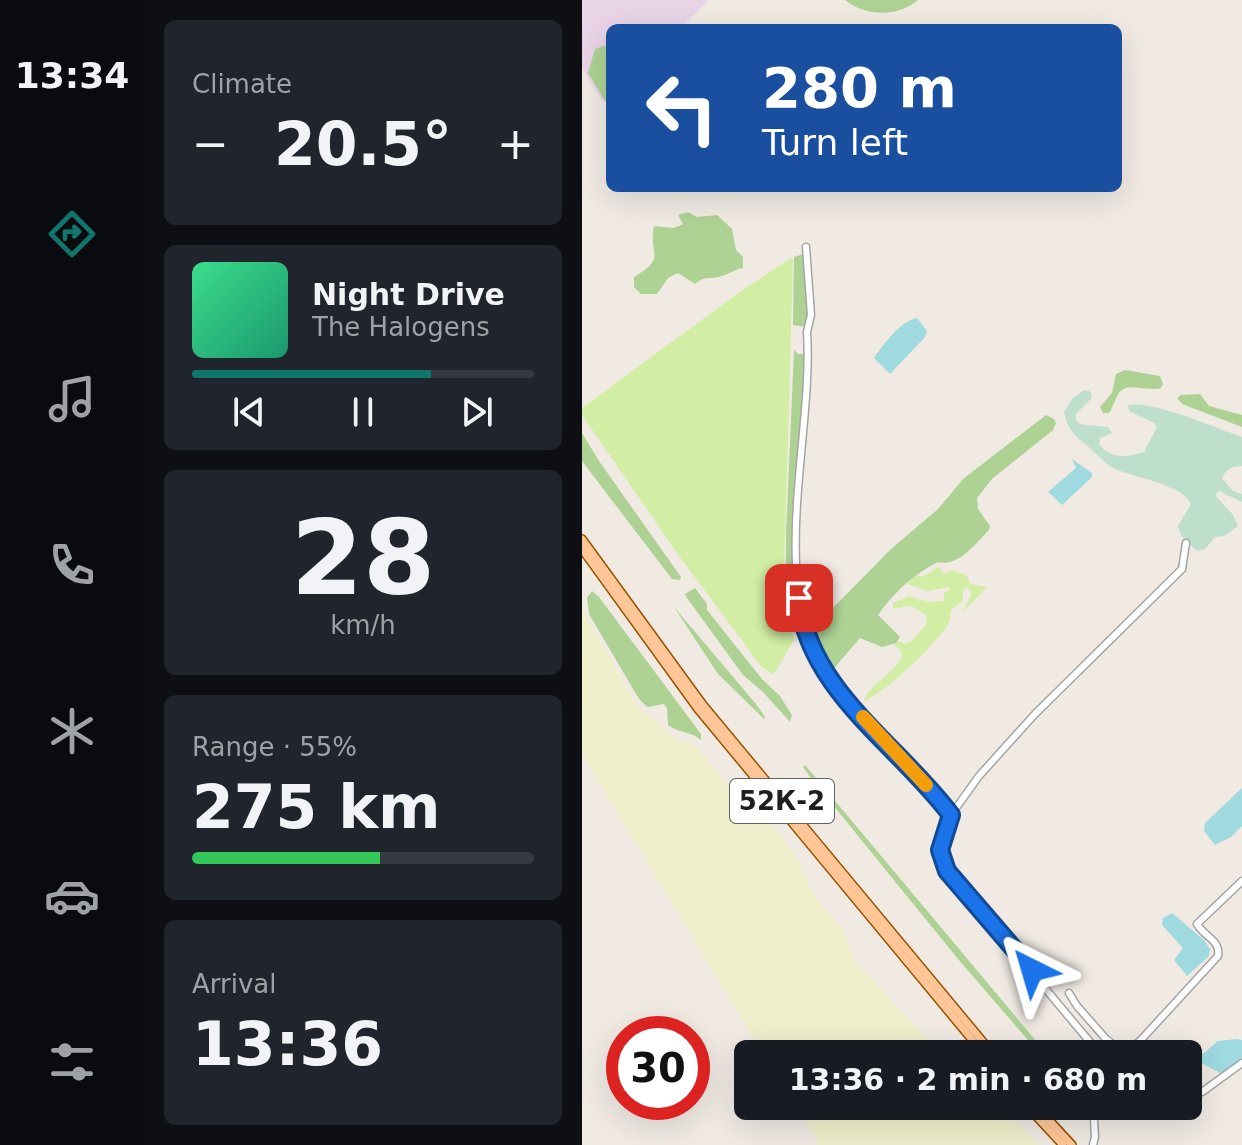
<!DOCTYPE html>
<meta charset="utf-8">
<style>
:root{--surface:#171b24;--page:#20242c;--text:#f1f3f6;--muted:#9ea1a6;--line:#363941;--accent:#0f766e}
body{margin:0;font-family:"DejaVu Sans",sans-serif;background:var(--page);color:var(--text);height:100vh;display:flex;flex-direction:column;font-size:30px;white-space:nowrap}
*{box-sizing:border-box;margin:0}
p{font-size:26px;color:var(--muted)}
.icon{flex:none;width:44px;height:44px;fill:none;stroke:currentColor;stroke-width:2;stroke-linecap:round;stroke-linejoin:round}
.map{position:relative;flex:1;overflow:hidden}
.side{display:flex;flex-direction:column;gap:20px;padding:20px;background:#0d0f14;width:438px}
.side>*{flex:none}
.hud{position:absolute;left:24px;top:24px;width:516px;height:168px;border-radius:12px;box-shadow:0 8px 32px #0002;background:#1a4fa0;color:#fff;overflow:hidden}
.speed{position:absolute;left:24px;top:1016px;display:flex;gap:16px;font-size:40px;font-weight:700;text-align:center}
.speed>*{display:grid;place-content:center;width:104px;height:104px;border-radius:50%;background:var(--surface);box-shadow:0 8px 32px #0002;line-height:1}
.speed .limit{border:12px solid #d22;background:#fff;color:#111}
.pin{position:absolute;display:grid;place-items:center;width:68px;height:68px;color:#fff;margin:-34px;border-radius:16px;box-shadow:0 4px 12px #0006}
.me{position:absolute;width:88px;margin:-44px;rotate:320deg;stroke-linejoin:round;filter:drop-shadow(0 0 6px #0008)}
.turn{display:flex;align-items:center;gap:28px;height:168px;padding:0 24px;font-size:36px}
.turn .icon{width:104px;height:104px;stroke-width:2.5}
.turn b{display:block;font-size:56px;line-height:68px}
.big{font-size:60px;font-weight:700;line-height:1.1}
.side .tile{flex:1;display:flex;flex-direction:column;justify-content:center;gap:12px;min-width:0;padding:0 28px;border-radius:12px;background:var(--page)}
.side .dial{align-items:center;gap:0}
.dial b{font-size:104px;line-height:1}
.song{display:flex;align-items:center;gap:24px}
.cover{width:96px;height:96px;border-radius:12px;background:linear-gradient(135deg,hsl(150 70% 55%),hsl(160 70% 35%))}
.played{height:8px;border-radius:4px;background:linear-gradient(90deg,var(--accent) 70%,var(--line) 70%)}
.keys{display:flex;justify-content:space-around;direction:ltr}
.heat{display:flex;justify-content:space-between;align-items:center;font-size:44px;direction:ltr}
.charge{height:12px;border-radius:6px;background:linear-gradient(90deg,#34c759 55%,var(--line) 0)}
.trip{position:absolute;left:152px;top:1040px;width:468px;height:80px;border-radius:12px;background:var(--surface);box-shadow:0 8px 32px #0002;font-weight:700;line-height:80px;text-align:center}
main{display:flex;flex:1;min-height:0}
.tabs{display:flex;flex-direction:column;width:144px;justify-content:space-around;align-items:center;background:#090b0e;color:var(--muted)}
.tabs .icon{width:56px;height:56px}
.tabs .selected{color:var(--accent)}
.tabs b{font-size:36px;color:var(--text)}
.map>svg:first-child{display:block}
.industrial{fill:#e9d4e8}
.farmland{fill:#f0efcc}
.grass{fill:#d1eea4}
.forest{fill:#add294}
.wetland{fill:#bedfcc}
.water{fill:#9fdae1}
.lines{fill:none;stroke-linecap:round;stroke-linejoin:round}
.minor-casing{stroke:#a5a5a5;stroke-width:9}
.major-casing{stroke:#975400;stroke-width:10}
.minor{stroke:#fff;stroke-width:6}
.major{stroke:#ffc798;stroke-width:7}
.route-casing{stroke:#114b97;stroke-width:20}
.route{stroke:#1a73e8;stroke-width:14}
.slow{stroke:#f59e0b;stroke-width:14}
.labels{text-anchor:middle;stroke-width:6;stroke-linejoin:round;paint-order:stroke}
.shield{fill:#fff;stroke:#626262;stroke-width:2}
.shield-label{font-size:26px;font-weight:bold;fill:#1e1e1e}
</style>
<main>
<nav class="tabs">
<b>13:34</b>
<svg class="icon selected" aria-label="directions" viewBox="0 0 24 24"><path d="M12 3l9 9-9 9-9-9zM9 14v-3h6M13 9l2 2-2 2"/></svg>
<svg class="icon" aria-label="music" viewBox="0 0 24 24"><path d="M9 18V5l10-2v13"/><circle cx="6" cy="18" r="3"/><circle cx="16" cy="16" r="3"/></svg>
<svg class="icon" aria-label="phone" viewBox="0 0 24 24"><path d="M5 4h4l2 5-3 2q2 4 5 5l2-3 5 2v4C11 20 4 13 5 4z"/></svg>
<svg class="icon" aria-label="climate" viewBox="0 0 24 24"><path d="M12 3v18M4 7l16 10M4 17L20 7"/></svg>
<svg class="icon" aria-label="car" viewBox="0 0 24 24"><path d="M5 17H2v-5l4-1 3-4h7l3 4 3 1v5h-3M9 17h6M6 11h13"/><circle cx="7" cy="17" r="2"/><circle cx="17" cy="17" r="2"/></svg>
<svg class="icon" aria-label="filters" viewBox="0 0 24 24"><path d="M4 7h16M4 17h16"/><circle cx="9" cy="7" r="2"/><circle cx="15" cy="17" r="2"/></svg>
</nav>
<section class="side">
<div class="tile"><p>Climate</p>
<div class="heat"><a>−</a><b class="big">20.5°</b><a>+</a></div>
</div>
<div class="tile">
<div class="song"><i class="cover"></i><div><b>Night Drive</b><p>The Halogens</p></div></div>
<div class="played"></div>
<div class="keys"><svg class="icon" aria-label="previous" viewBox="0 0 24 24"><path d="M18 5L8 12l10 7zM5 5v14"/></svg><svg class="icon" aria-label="pause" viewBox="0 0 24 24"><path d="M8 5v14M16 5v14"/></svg><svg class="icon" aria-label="next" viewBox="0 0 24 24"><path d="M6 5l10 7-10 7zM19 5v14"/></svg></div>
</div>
<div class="tile dial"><b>28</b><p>km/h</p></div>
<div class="tile"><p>Range · 55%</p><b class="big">275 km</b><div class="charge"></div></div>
<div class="tile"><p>Arrival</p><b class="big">13:36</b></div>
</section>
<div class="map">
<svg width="660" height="1145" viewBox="0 0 660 1145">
<rect width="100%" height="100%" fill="#f0eae3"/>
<path class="industrial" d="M0,0H127L98,28H28V95L21,102L0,68Z"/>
<g class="farmland">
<path d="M0,609L56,707L92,737L114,746L150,791L182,813L219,863L226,884L239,905L261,929L272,960L339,1032L366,1054H181L0,754Z"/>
<path d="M213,1106H418L458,1145H237Z"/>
</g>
<g class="grass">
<path d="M209,258L211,260L201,609L212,640L194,671L190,674L179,666L97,556L0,415V408L155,294Z"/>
<path d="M357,567L362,574L371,570L385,576L388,584L405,587L380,613L390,593L384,587L381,591V601L369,610C368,614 369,618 367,622C360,639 300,696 282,701C287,684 312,674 320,656L318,649L312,645L315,641L323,644L330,641L344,625L345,616L328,605L314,609L311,608V603L327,596L346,602L362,601V592L368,590L367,587L345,591L325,584L334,575L340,577Z"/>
</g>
<g class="forest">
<path d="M263,0H336C316,17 284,17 263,0Z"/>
<path d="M28,44V101L25,104L6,73L13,49Z"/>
<path d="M106,212L115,217L135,215L150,229L154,250L161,257V268C152,269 148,274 140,276C128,280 123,275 113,284L96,273L86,278L75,294H59L52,287V277C86,257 66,256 72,226L92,228L101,224L96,215Z"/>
<path d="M221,254L227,315L224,327L211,325L212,257Z"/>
<path d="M212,350L216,354H224L212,559L217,621L230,655L228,658L221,652L204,607V535Z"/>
<path d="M543,370L578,376L581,384L579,388C568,392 549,383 540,390C534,394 532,406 527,413H521L518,407L530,393L534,374Z"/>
<path d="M618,394L627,406L660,415V427L600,404L595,398L599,395Z"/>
<path d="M464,415L472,419L474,423L471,430L410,479L395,498L396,509L408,526L407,530C393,544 377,567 356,562C332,574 311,593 296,615L318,637L314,643L300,647L278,638L247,674L242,669L221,617L238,597H246L247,602L238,610V614L242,615L247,612L309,549L356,509L381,479Z"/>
<path d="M0,433L17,461L99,577L98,580L90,579L0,461Z"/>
<path d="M113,588L125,604V610L180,679L198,696L210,715L208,722L181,692L161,675L105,598L103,594Z"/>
<path d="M10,591L17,597L119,734V740C108,731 97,733 86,725L85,708L82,704L65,707L57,699L7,614L5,598Z"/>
<path d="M92,607L174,704L183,717L182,719L136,674Z"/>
<path d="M223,765L465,1054H458L376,959L229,778L221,767Z"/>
</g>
<path class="wetland" d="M502,390L508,391L510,398L493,415L495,422L503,425L526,427L530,433L518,438L517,444C530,460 545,457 562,452L575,427L572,423L547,411L546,405C571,400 634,428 660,437V466C650,466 644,469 640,478L650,490L660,494V502L637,491L633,495L651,515L656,526L642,536L633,537L623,549L616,551C606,544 598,538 596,526L609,504C601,484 551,478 531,468C521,462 515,454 507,447C493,436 486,430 482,412L490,399Z"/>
<g class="water">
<path d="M335,318L345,331L343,337L308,374L292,358C303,343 317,322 335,318Z"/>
<path d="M490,459L510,473V477L480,505L466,492L494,468Z"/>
<path d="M660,788V826L649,837L633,845L622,831L623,823Z"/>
<path d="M590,913L622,940L628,949L627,956L605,976L592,960L601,948L580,925L581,918Z"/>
<path d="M655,1039L660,1040V1058L640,1074L621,1064H611L613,1056L622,1053L636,1041Z"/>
</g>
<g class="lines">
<defs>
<g id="minor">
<path d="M224,247L229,315L225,332C232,439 182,589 249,681L369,815"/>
<path d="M487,993L495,1006L524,1039L544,1054"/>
<path d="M543,1052L558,1041L636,956C639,940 622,937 615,924L660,881"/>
<path d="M518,1054L365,871L358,850L361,838L369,815L397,776L453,714L600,569L604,543"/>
<path d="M606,1088L620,1092L660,1063"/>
<path d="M511,1145L513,1137L512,1119L519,1106"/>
</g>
<g id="major">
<path d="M0,539L121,705L411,1054"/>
<path d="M0,549L116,709L402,1054"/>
<path d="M445,1106L481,1145"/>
<path d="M454,1106L490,1145"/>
</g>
</defs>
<use href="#minor" class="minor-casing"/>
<use href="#major" class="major-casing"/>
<use href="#minor" class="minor"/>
<use href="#major" class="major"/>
</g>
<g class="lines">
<defs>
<path id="route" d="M217,598C226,691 317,745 369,815L358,850L365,871L450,970"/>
</defs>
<use href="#route" class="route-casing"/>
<use href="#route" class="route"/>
<path class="slow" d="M281,717L344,785"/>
</g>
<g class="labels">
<rect class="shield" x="148" y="779" width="104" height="44" rx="6"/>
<g class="shield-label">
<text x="200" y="810">52К-2</text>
</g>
</g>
</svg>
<div class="speed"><div class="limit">30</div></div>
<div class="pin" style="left:217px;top:598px;background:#d93025"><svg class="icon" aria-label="arrive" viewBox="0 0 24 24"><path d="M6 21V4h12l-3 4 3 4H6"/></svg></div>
<svg class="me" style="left:450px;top:970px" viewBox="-20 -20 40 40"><path d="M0-17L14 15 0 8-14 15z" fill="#1a73e8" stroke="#fff" stroke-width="4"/></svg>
<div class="trip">13:36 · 2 min · 680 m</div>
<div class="hud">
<div class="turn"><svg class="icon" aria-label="left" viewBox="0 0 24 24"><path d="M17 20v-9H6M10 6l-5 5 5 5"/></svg><div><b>280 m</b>Turn left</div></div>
</div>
</div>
</main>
